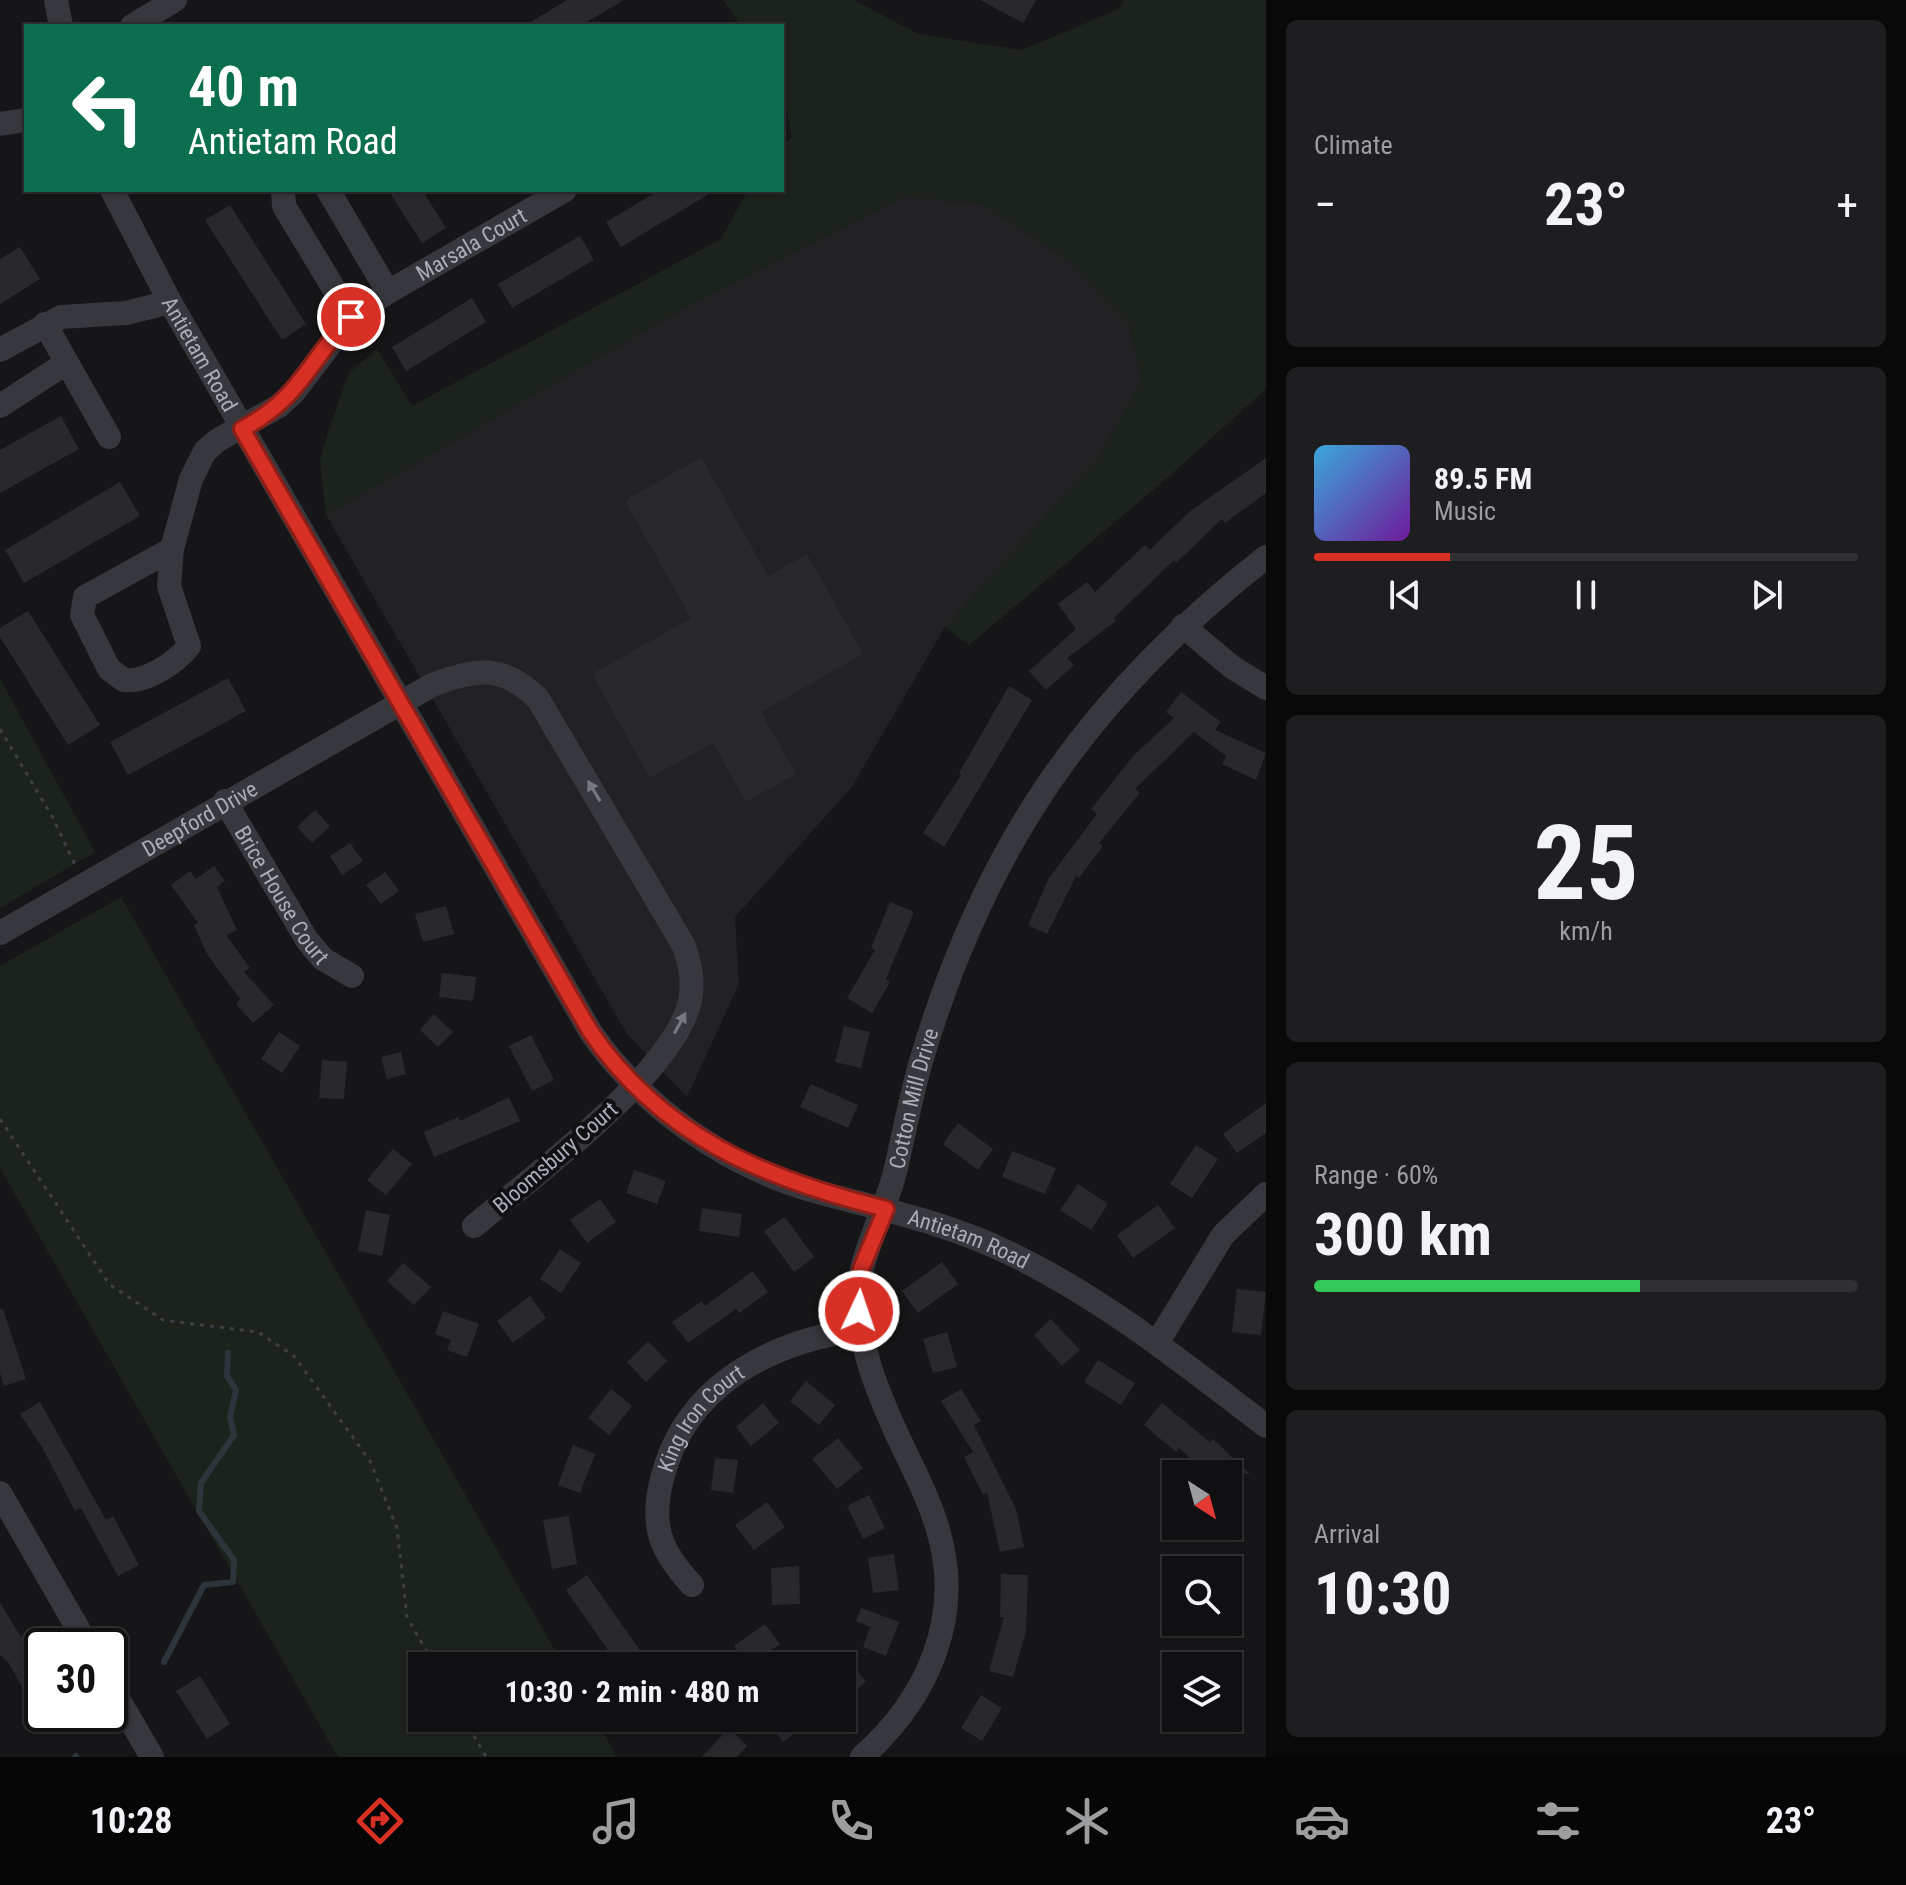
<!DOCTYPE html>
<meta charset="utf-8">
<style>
:root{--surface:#101012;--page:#1e1e20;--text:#f1f3f6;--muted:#9c9d9f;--line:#303032;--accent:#d93025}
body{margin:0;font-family:"Roboto Condensed",sans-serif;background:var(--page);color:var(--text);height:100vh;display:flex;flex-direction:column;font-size:30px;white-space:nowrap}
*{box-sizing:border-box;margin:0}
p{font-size:26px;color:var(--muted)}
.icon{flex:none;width:44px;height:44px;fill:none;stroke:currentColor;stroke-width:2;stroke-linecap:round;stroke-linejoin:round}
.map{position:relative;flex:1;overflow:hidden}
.sheet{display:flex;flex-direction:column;gap:20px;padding:20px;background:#09090a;width:640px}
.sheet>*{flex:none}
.hud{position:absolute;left:24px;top:24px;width:760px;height:168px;border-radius:0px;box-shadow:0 2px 6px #0004,0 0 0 2px var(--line);background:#0b6e4f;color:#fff;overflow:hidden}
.needle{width:52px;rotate:144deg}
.fabs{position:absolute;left:1162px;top:1460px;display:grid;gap:16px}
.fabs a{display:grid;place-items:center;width:80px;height:80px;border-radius:0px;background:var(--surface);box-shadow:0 2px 6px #0004,0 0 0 2px var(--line);font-size:40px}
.speed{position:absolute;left:24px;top:1628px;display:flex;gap:16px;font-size:40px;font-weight:700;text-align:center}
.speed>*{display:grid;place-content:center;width:104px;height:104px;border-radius:50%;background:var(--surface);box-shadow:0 2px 6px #0004,0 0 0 2px var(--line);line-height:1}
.speed .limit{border:4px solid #111;border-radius:12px;background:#fff;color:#111}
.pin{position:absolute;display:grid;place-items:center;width:68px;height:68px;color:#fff;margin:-34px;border:4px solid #fff;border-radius:50%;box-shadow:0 2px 8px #0007}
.me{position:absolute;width:88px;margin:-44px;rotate:3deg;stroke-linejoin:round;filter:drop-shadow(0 0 6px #0008)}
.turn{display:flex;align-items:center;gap:28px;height:168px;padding:0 32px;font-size:36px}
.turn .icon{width:104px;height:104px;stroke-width:2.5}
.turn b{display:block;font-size:56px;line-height:68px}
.big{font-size:60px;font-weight:700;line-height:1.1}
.sheet .card{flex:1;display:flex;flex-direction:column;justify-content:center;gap:12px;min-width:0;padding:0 28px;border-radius:12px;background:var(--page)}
.sheet .dial{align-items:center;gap:0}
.dial b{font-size:104px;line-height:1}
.song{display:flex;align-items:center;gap:24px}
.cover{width:96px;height:96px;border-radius:12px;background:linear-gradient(135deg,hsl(200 70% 55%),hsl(280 70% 35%))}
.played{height:8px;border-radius:4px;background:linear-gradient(90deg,var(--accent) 25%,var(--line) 25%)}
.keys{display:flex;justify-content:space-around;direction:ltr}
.heat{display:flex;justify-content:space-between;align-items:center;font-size:44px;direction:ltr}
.charge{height:12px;border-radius:6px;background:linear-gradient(90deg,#34c759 60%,var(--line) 0)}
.trip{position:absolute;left:408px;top:1652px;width:448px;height:80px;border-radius:0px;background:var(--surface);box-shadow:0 2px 6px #0004,0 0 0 2px var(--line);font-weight:700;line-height:80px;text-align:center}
.menu{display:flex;height:128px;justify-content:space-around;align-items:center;background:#060607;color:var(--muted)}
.menu .icon{width:56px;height:56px}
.menu .active{color:var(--accent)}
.menu b{font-size:36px;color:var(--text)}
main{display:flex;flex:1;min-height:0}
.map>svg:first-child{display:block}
.built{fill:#222225}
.green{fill:#1c231d}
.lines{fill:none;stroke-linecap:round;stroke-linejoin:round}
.stream{stroke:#2c353c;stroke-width:6}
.building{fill:#29292c}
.path{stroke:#3d3f44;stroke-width:3;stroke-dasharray:4 6;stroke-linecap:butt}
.minor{stroke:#37383d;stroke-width:24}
.oneway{fill:#757881}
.route-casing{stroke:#8d1f18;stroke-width:20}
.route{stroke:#d93025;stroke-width:14}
.labels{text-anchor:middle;stroke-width:8;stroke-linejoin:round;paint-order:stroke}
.street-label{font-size:22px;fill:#a8adb8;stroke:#111113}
</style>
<main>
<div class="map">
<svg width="1266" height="1757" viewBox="0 0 1266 1757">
<rect width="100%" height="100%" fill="#161618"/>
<path class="built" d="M904,197L980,203L1069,261L1129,325L1142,380L1099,457L945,627L851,788L735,917L739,984L687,1097L627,1034L326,515L686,307Z"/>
<g class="green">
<path d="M723,0H854L918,34L1022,50L1117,10L1124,0H1266V389L1166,479L969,645L945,627L1099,457L1142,380L1129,325L1069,261L980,203L904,197L686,307L326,515L320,460L329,429L349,373L377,349L412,406L721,239L748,190H782V148L792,137L782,90V26H741Z"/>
<path d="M0,679L95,852L0,908Z"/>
<path d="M121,897L564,1666H422V1718H595L617,1757H338L0,1168V966Z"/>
</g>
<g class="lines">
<g class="stream">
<path d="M164,1662L204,1585L233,1582L234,1560L199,1511L201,1483L234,1435L230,1417L236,1390L227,1376L228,1353"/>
<path d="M75,1757L76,1756"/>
</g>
</g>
<g class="building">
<path d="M567,0H624L580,26H524Z"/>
<path d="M980,0H1036L1023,23Z"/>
<path d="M388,190H422L446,228L422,243Z"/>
<path d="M660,190H716L621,247L606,222Z"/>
<path d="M230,205L306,324L282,340L205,220Z"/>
<path d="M580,236L594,260L512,308L498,284Z"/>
<path d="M20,247L40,279L0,304V259Z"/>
<path d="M472,298L486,322L406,371L392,347Z"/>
<path d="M61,416L79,449L0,493V450Z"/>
<path d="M701,457L768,576L807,554L863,654L761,712L796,774L746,802L713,743L650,778L592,674L691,618L625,501Z"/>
<path d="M1266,458V493L1225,523L1222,519L1176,563L1174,560L1114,618L1116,621L1067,658L1074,665L1046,690L1029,671L1076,629L1058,604L1087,582L1095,592L1145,545L1150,550L1189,512Z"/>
<path d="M120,482L140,516L24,583L5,550Z"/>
<path d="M28,611L100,725L68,745L0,637V628Z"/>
<path d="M228,678L246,711L128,775L110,742Z"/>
<path d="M1009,686L1032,700L944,847L923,833L961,775L959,773Z"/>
<path d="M1181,692L1221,722L1215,730L1266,753L1256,780L1222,764L1226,756L1194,732L1135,789L1140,793L1099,843L1103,846L1079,878L1076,876L1047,934L1028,925L1049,878L1097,814L1091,809L1134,755L1174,718L1166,712Z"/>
<path d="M315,810L330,826L312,843L297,827Z"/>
<path d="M350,843L363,861L342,875L330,856Z"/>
<path d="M214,866L225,881L217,887L237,930L226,935L250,968L244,972L274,1005L253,1023L236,1004L240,999L207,954L194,925L198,923L171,885L190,871L196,879Z"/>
<path d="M385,872L399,891L381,904L366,885Z"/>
<path d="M890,902L914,912L886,979L890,982L872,1013L847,998L875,950L871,948Z"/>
<path d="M446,906L454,934L423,942L415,914Z"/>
<path d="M442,973L476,977L473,1001L439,997Z"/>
<path d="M434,1014L453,1032L438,1047L420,1030Z"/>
<path d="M844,1026L870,1032L861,1068L835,1062Z"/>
<path d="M279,1032L300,1046L282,1073L261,1059Z"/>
<path d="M531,1035L554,1080L532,1091L509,1046Z"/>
<path d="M401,1052L406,1074L387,1079L381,1057Z"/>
<path d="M322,1060L347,1062L344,1099L319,1098Z"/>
<path d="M811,1084L858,1105L848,1128L800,1107Z"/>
<path d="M509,1097L520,1121L434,1157L424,1132L458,1117L460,1121Z"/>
<path d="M1266,1103V1133L1237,1153L1223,1134Z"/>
<path d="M958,1123L993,1149L978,1170L943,1144Z"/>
<path d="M1196,1145L1218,1159L1192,1198L1170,1184Z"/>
<path d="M393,1149L412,1164L386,1195L367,1180Z"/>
<path d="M1012,1151L1056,1168L1045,1194L1002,1177Z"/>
<path d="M634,1170L666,1181L657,1204L626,1193Z"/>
<path d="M1078,1184L1108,1204L1091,1230L1060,1210Z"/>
<path d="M600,1199L616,1222L587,1243L570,1220Z"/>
<path d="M1158,1205L1175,1228L1133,1258L1117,1235Z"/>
<path d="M702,1208L742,1214L739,1237L699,1231Z"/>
<path d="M366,1210L390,1215L382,1256L358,1251Z"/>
<path d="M785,1217L814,1257L794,1272L764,1231Z"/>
<path d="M560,1249L581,1263L561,1293L540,1279Z"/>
<path d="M942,1262L958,1284L918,1313L902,1291Z"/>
<path d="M403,1263L431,1287L414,1305L387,1281Z"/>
<path d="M753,1271L768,1292L739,1313L736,1309L688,1343L672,1322L702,1301L705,1306Z"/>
<path d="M1237,1289L1266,1292L1261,1335L1232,1332Z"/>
<path d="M530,1296L546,1318L513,1343L497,1321Z"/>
<path d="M0,1309H3L26,1379L4,1386L0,1373Z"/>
<path d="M443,1311L479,1324L467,1357L447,1350L451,1340L435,1334Z"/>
<path d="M1051,1319L1080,1350L1062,1366L1034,1335Z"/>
<path d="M947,1332L957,1367L933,1373L923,1339Z"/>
<path d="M648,1341L667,1361L646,1382L627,1362Z"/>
<path d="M1098,1360L1135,1383L1121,1405L1084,1382Z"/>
<path d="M806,1381L835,1405L819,1425L790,1401Z"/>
<path d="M611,1389L632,1406L609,1435L588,1418Z"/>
<path d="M961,1389L981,1421L974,1425L1016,1509L1024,1547L1000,1552L987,1493L983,1495L964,1457L973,1452L941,1401Z"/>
<path d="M40,1402L106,1520L113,1516L139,1565L118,1576L81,1508L75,1511L42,1447L20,1414Z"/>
<path d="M763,1403L779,1423L751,1446L736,1427Z"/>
<path d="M1162,1403L1210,1442L1213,1439L1250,1474H1242L1228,1489V1474H1206L1179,1448L1176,1452L1144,1425Z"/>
<path d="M838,1438L863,1468L837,1489L812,1459Z"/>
<path d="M573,1445L595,1454L580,1493L558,1485Z"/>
<path d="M715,1458L738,1460L733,1493L711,1490Z"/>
<path d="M869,1495L885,1528L863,1539L847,1506Z"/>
<path d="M767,1502L785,1527L754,1550L735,1525Z"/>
<path d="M569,1516L577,1564L552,1569L543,1520Z"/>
<path d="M894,1554L899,1590L873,1593L868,1558Z"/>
<path d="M799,1566L800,1604L772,1605L771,1568Z"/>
<path d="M1001,1574L1028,1575L1026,1632L1013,1677L989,1671L1004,1617H1000Z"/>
<path d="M587,1575L646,1659L637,1666H619L566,1590Z"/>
<path d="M0,1603L42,1670V1722L8,1662L0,1655Z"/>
<path d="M861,1608L899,1622L886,1656L863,1647L870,1627L856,1621Z"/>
<path d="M765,1624L780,1644L748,1666L734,1646Z"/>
<path d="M842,1655L866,1681L842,1704Z"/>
<path d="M200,1676L230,1724L207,1739L176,1691Z"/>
<path d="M981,1695L1002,1708L982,1741L961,1728Z"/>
<path d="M766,1718H816L783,1742Z"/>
<path d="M729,1728L747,1746L737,1757H702Z"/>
</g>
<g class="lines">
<g class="path">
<path d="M0,729L53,818L75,865"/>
<path d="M0,1119L109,1284L163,1320L258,1332L294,1356L370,1461L397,1528L407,1617L435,1666"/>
<path d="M464,1718L486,1757"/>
</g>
<g class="minor">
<path d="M56,0L61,26"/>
<path d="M132,26L175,0"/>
<path d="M0,124L26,120"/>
<path id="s1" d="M112,190L170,302L590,1031C643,1108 727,1167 818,1192C883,1210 948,1223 1009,1253C1103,1298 1183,1363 1266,1426"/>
<path d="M283,190L284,206L351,317"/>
<path d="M328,190L388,292"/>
<path d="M45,324L109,437"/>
<path d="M0,350L61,317L126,313L170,302"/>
<path d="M0,406L66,363"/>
<path id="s2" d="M172,549L191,479L205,451L218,440L279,406L294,392L351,317L388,292L565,190"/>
<path d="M172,549L169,586L189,646C176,663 145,683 124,680L109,669L82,615L85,597Z"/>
<path d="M1183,626L1232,667L1266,688"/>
<path id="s3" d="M225,801L307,940L323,959L352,976"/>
<path id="s4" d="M0,933L432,685C476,669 502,663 538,699L684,946C690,964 694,981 690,1001C674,1073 532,1177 474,1226"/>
<path d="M1157,1343L1223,1235L1266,1194"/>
<path d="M0,1493L88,1646"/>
<path id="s5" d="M692,1585C660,1551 650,1525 662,1479C685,1385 770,1342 860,1329"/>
<path d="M110,1685L152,1757"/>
<path id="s6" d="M862,1757C928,1698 964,1617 938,1530C928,1495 909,1461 894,1428C875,1385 859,1345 858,1297C858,1259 885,1212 895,1172C904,1134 911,1095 922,1058C986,843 1090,695 1266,557"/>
</g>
</g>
<defs><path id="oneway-solid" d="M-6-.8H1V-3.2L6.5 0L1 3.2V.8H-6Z" transform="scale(2)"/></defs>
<g class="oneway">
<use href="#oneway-solid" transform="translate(594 791) rotate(-121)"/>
<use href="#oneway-solid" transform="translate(680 1023) rotate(-62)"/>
</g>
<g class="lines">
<defs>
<path id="route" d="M351,317C309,360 301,398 242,429L590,1031C662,1137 765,1179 886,1209L861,1269L859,1311"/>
</defs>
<use href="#route" class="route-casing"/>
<use href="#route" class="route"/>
</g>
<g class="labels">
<g class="street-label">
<text dy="8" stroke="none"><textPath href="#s2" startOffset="446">Marsala Court</textPath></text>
<text dy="8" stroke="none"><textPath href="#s1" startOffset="186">Antietam Road</textPath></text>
<text dy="8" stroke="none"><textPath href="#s4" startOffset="230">Deepford Drive</textPath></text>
<text dy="8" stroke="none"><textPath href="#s3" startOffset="110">Brice House Court</textPath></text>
<text dy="8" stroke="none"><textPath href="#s6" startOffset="708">Cotton Mill Drive</textPath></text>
<text transform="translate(555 1157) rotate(-41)" y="8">Bloomsbury Court</text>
<text dy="8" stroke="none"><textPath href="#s1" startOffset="1410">Antietam Road</textPath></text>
<text dy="8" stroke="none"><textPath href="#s5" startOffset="190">King Iron Court</textPath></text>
</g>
</g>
</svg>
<div class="fabs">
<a><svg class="needle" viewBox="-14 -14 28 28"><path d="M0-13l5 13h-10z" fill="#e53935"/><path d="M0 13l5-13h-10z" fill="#9c9d9f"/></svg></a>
<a><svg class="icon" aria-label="search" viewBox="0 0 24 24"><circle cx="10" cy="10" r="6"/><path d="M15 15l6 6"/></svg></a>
<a><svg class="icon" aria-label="layers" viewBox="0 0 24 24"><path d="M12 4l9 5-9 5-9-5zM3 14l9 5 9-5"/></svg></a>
</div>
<div class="speed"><div class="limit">30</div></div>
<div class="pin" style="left:351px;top:317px;background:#d93025"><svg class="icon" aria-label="arrive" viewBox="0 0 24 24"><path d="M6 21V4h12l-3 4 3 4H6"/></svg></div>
<svg class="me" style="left:859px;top:1311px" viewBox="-20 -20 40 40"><circle r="17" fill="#d93025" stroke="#fff" stroke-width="3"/><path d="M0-11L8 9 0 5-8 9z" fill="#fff"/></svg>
<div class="trip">10:30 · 2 min · 480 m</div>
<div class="hud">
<div class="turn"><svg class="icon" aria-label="left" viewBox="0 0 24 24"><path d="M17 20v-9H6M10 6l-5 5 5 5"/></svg><div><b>40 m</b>Antietam Road</div></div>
</div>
</div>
<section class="sheet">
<div class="card"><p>Climate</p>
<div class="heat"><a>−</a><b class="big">23°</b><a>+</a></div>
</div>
<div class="card">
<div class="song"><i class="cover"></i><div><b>89.5 FM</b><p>Music</p></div></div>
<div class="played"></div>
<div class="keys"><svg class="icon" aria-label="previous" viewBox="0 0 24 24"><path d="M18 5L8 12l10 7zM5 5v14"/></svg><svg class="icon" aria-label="pause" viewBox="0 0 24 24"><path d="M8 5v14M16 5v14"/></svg><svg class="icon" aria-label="next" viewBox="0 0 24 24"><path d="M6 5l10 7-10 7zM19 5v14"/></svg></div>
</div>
<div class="card dial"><b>25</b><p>km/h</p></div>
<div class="card"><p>Range · 60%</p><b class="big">300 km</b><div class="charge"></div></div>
<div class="card"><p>Arrival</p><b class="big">10:30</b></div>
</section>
</main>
<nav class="menu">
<b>10:28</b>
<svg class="icon active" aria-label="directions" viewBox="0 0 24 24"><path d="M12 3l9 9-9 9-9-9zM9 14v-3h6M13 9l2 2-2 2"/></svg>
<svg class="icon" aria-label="music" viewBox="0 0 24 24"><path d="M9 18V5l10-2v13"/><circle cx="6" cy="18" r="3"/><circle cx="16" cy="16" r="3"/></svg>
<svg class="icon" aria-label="phone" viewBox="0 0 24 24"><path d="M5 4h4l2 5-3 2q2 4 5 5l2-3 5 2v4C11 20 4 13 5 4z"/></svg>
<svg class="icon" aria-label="climate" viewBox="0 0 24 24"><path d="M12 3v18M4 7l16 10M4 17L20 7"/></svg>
<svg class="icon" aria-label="car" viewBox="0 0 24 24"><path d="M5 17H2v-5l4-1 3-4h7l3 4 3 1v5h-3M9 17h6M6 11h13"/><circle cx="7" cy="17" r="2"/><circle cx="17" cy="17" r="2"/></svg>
<svg class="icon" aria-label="filters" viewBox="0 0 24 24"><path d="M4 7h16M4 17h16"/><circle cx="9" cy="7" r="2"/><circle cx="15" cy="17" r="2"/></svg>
<b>23°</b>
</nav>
